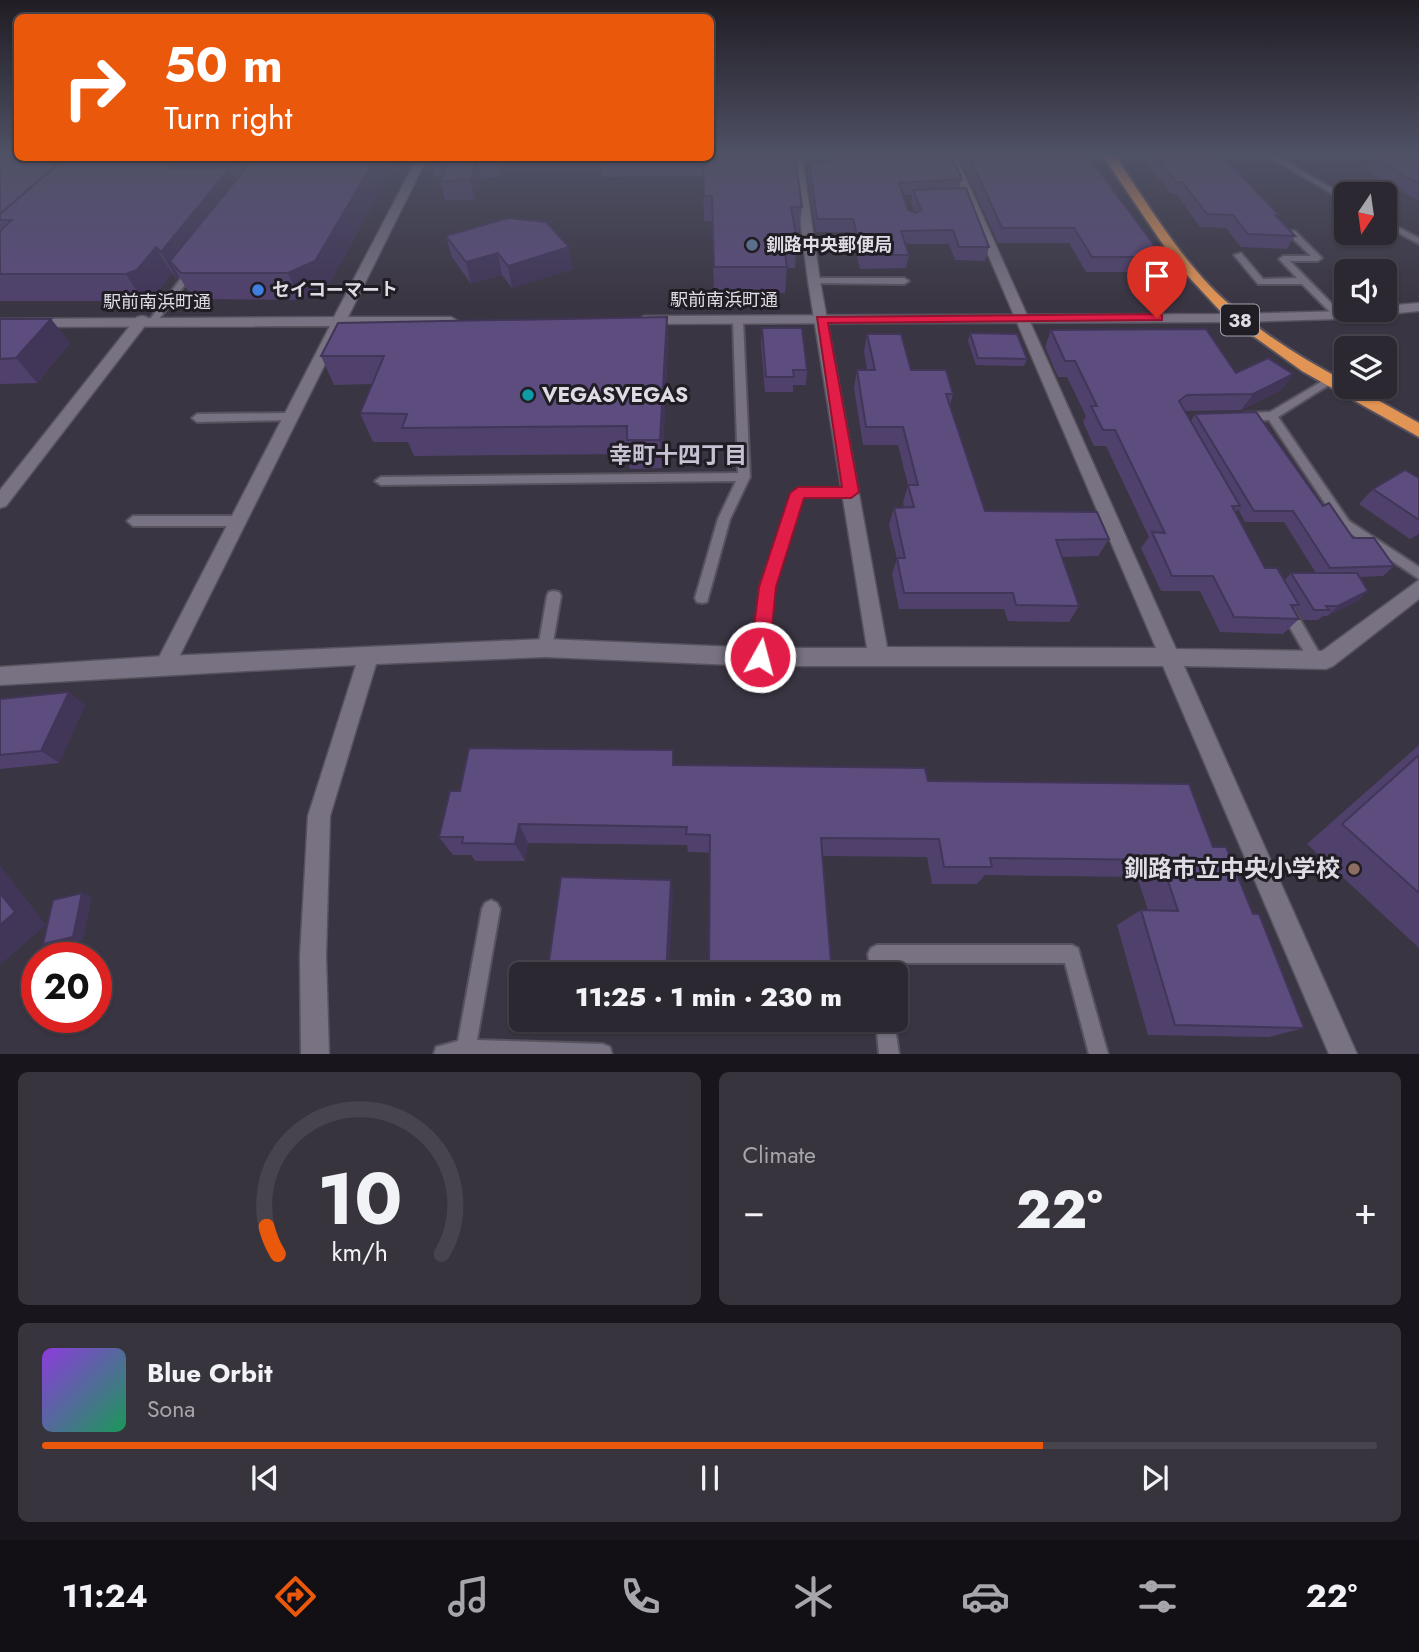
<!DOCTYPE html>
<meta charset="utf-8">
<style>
:root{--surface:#2c2832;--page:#38343e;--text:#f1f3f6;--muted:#a6a6ac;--line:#48444d;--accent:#ea580c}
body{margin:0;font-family:Jost,"Noto Sans JP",sans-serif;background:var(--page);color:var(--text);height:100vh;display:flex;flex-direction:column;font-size:26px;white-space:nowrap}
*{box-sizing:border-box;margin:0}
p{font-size:23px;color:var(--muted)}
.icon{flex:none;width:38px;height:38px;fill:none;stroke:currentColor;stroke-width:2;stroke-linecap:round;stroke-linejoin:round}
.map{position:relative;height:1054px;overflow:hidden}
.sheet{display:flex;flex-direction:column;gap:18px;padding:18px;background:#18161c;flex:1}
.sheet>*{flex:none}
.top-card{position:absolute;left:14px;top:14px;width:700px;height:147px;border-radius:10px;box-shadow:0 2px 5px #0004,0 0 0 2px var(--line);background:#ea580c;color:#fff;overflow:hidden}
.needle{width:46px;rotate:193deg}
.buttons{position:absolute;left:1334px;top:182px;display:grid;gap:14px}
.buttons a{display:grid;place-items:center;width:63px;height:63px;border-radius:10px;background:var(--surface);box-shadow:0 2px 5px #0004,0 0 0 2px var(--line);font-size:35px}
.speed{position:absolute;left:21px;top:942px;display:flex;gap:14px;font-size:35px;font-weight:700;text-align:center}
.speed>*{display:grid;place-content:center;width:91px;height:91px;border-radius:50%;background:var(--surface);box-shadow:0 2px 5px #0004,0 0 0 2px var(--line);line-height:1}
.speed .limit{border:10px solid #d22;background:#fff;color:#111}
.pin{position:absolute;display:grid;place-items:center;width:60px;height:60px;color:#fff;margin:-72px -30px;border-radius:50% 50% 50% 0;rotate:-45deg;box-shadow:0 0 7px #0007}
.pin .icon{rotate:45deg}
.me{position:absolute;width:77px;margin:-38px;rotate:7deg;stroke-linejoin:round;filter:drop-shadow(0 0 5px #0008)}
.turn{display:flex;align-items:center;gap:24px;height:147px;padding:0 35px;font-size:32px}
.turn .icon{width:91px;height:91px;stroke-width:2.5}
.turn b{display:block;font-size:49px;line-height:60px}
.big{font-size:52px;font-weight:800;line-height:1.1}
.sheet .card{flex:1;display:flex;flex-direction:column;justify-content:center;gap:10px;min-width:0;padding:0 24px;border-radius:10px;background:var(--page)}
.sheet .dial{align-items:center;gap:0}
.dial svg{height:182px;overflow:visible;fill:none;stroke:var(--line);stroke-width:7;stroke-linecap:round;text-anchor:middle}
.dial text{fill:var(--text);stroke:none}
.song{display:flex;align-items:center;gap:21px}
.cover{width:84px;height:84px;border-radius:10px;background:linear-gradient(135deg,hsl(270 70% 55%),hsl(150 70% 35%))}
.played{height:7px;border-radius:4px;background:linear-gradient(90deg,var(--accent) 75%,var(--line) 75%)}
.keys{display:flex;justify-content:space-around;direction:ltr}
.heat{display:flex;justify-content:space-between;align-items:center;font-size:38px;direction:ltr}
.sheet .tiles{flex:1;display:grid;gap:18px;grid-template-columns:1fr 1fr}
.card:last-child{grid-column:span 2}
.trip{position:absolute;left:509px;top:962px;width:399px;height:70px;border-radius:10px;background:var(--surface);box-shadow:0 2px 5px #0004,0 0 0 2px var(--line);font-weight:800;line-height:70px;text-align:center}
.tabs{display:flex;height:112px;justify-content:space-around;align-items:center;background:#121014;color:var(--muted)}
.tabs .icon{width:49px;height:49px}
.tabs .active{color:var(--accent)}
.tabs b{font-size:32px;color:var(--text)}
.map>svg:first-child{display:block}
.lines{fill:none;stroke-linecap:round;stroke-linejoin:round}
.service-casing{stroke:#56525e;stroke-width:4}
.minor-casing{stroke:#56525e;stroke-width:3}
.tertiary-casing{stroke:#56525e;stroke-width:3}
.trunk-casing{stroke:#56525e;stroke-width:4}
.service{fill:#787282;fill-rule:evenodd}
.minor{fill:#787282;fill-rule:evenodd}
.tertiary{fill:#787282;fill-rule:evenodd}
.trunk{fill:#e29454;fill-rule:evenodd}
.wall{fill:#50416c;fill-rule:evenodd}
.shaded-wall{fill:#413558}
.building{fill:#5d4c7e;stroke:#413558;stroke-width:2}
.route{fill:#e11d48;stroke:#92132f;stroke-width:2}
.service-dot{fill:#5c6f8a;stroke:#201d24;stroke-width:2.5}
.shop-dot{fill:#3f7fe0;stroke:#201d24;stroke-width:2.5}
.culture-dot{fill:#0f9aa8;stroke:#201d24;stroke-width:2.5}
.education-dot{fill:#8d6e63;stroke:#201d24;stroke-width:2.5}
.labels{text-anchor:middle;stroke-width:6;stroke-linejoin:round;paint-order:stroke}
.far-poi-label{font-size:18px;font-weight:bold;fill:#dfdce5;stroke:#201d24;text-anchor:start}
.far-street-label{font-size:18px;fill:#dfdce5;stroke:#201d24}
.shield{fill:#201d24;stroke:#a6a3ab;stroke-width:2}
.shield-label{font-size:19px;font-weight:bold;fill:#dfdce5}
.poi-label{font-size:21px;font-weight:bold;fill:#dfdce5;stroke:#201d24;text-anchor:start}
.neighbourhood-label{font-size:23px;font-weight:bold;fill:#c7c1d2;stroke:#201d24}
.near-poi-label{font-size:24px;font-weight:bold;fill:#dfdce5;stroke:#201d24;text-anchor:end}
</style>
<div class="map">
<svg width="1419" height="1054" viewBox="0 0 1419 1054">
<rect width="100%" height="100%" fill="#3a3542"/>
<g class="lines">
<defs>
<g id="service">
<path d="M1268,156H1277L1346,197V202Z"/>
<path d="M1384,220L1419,238V244L1384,225Z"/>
<path d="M1289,231H1295L1322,258L1318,261H1290L1341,313V317H1335L1302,284H1258L1234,255L1241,253L1263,279L1297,278L1279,259L1283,256H1311L1289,235Z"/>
<path d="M192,267L196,270L156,323H150V319L189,268Z"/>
<path d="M814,278H904L909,281L904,284L811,283V279Z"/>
<path d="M738,317L743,320L750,477L730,519L707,602L702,603L697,602L695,598L718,519L736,481L381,485L375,481L381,477L738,473L733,320Z"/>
<path d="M1331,376L1335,377V381L1278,417L1349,521L1419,567V579L1341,527L1269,420L1245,421L1240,417L1245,413L1270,412Z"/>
<path d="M290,413L295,417L294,420L197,422L192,418L197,414Z"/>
<path d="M851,488L857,492L851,496L803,497L774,587L766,657L764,661L759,663L754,661L752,657L760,587L792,493L798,489Z"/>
<path d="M133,516H238L244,521L238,526H133L127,521Z"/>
<path d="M554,591L559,592L561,596L552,648L550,652L545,654L540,652L538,648L547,596L549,592Z"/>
<path d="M1286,602L1291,604L1321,656L1323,660L1321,664L1316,666L1311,664L1281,612L1279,608L1281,604Z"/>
<path d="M491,900L497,903L500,909L477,1040L603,1044L610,1047L612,1054H434L436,1047L458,1041L482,909L485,903Z"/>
<path d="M877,945H1072L1078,948L1108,1054H1089L1065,963H887L889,975H871L868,954L871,948Z"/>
<path d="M876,1020H894L899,1054H879Z"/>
</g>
<g id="minor">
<path d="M792,156H802L820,281L887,647L1156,648L946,156H956L1176,649L1322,651L1419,580V599L1333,666L1326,669L1184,666L1357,1054H1329L1163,666H759L545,657L376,664L330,816L326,956L329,1054H301L300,956L308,816L356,665L0,685V667L165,656L545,639L759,648H867L808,281Z"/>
<path d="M142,316L147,317V323L6,506L0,508V490L137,317Z"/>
</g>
<g id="tertiary">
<path d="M417,158H427L348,317H451L458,321L451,325L344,326L172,671L165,674L158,671L155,665L158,659L330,326L0,327V319L334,317Z"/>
<path d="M1419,303V311L1338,319L1238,322L644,324L637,320L644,316L1238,314L1384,310V306Z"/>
</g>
<path id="trunk" d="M1103,156H1115C1145,200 1173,247 1210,286C1249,326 1297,356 1346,382V387H1354L1419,423V437L1302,371L1224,315L1175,262Z"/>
</defs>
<use href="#service" class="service-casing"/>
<use href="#minor" class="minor-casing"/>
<use href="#tertiary" class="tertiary-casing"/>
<use href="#trunk" class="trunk-casing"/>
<use href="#service" class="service"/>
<use href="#minor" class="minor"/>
<use href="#tertiary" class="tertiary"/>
<use href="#trunk" class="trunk"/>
</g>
<g class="wall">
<path d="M0,156L18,158H63L64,159L66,158H398L327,288L300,300L197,299L186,288L179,276L177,279L172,273L154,297L143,301H0Z"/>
<path d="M825,156H951L962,179L959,188L989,247L985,261L955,260L949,244H905L909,255L906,268L860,269L851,232H816L807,175L809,162H827ZM903,195H912L911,203L915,213L908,210Z"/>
<path d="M963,156H969L1163,257L1155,272H1086L1069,243H998L962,163Z"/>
<path d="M1140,156H1223L1279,215L1277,217L1295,236L1287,249L1241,247L1226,228L1200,227L1176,194H1171Z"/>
<path d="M1371,157L1419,159V201L1363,169Z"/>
<path d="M430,158H507L501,177L482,178L474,200H445L440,181L441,178H435L430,159Z"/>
<path d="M600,158H710L802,207L799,232H796L797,241L795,268H787L785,293L714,294L712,221H704L703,176L602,177Z"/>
<path d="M446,236L573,269L512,288L502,275L471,284L452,257Z"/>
<path d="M667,317L668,345L662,468L630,469L628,454L414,456L408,442H373L360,413L372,384L334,385L321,356Z"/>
<path d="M0,319H51L70,343L37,383L0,384Z"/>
<path d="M762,328L807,370L806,385H793V392H765L761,343Z"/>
<path d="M1051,330L1236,373L1293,374L1281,390L1241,410L1185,411L1191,421L1195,414L1323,506L1353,538L1394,566L1383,576L1359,577L1368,591L1357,601L1327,616H1323L1318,620H1303L1296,608L1294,610L1299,619L1283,634L1220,632L1200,591H1161L1141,548L1149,537L1106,446H1094L1083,422L1086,416L1067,377H1058L1045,347ZM1238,509L1245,522H1284L1316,573H1291L1284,581L1265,568L1236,512Z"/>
<path d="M970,333L1027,359L1024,366L976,365L968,341Z"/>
<path d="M867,334L911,370L953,394L950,405L985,511L1109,539L1098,556L1062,557L1079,606L1069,622L1008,621L1004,609H899L892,574L897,559L889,525L894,508H904L903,503L908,485L898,445H863L854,388L857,370H867L864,351Z"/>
<path d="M1419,478V534L1410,539L1359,504L1373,489Z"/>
<path d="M0,699L85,705L59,763L0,769Z"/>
<path d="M1419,745V948L1307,844Z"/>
<path d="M675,765L928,781L1213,847L1253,914L1304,1028L1269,1037L1148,1035L1117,925L1141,910H1148L1137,877L985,875L977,884H932L927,857L822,856L688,852L687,845L528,843L525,861H475L471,855H453L439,837L460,791Z"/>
</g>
<g class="shaded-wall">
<path d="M1287,156H1301L1286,158Z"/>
<path d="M38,158H63L67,163L12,220Z"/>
<path d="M239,158H270L249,184L237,159Z"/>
<path d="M376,158H398L327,288L300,300L288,273Z"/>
<path d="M497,158H507L501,177Z"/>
<path d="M477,159L482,178L474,200L470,180Z"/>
<path d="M230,168L242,194L170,261L179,276L177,279L161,252Z"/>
<path d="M156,247L172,273L154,297L143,301L126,274Z"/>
<path d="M569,247L573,269L512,288L508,266Z"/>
<path d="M498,253L502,275L471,284L466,262Z"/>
<path d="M667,317L668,345L662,468L660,440Z"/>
<path d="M51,319L70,343L37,383L16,358Z"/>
<path d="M1293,374L1281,390L1241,410L1253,394Z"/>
<path d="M1368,591L1357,601L1327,616L1338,606Z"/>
<path d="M69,692L85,705L59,763L41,751Z"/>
<path d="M519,824L528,843L525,861L515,844Z"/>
<path d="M0,865L46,925L0,965Z"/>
<path d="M671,880L673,893L669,975H666Z"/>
<path d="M82,893L92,897L83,940L54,948L43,944Z"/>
</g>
<g class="building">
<path d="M0,156H18V158H46L43,160H61L0,214Z"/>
<path d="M710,156H795L802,207H791L797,241H783L787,267H714L712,196H704L703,158H710Z"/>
<path d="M829,156H951L962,179L899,183L908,210L916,213L921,210L913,190L966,188L989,247H959L953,230L901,231L909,255H862L853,219H817L809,162H831Z"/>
<path d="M969,156H1088L1163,257H1092L1074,228H1002Z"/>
<path d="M1155,156H1223L1279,215H1275L1295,236L1248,234L1233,215L1207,214L1182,182H1176Z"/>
<path d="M1381,156H1412L1419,159V184L1371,157Z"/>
<path d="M66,158H239L237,159L167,160L168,168H230L161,252L156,247L137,270L126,274H0V231L12,220H0V214Z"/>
<path d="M254,158H376L315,261L288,273H181L170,261Z"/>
<path d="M430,158H497L477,159L470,180L440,181L449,159H430Z"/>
<path d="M508,218L546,222L569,247L508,266L498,253L466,262L446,236Z"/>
<path d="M667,317L660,440H627V426L402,428L407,414L360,413L384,356H321L338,323Z"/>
<path d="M0,319H51L16,358L0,359Z"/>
<path d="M762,328H802L807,370H793L794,377H766Z"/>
<path d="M1206,329L1236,373L1268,358L1293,374L1253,394L1187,395L1179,401L1240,506H1232L1265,568H1277L1299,605H1291L1299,619L1234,617L1213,576H1172L1152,532L1165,533L1115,430H1103L1091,406H1097L1075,361H1065L1051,330Z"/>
<path d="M970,333L1017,334L1027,359L978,358Z"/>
<path d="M867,334H901L911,370H946L953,394H946L985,511L1097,512L1109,539L1056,540L1079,606L1016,605L1013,593H904L897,558H905L894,508L914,507L908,485H918L903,427H866L857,370H875Z"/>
<path d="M1256,412L1323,506L1329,503L1353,538H1374L1394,566L1330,568L1293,511H1254L1195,414Z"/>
<path d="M1405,470L1419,478V520L1373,489Z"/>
<path d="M1291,573H1357L1368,591L1338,606H1326L1329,610H1314Z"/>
<path d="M69,692L41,751L0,755V699Z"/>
<path d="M469,748L673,750V765L925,768L928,781L1189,784L1213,847H1226L1253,914H1259L1304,1028L1175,1025L1141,910L1178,911L1161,860L990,858L992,867H944L939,839L821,838L832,975H709L710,835L686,834L687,827L519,824L515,844L462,843L463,837H439L450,791H460Z"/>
<path d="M1419,755V893L1342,824Z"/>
<path d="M561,877L671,880L666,975H547Z"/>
<path d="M0,893L15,912L0,925Z"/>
<path d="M82,893L73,937L43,944L53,900Z"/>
</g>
<linearGradient id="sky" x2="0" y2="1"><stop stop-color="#201d24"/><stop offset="0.51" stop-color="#4f5165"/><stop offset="1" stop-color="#4f5165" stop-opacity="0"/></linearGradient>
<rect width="1419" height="303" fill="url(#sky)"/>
<path class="route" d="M1157,314L1162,315V320L828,323L859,492L851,498H804L776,587L769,657L766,662H753L750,657L759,587L790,493L798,487H842L817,317Z"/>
<circle class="service-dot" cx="752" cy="245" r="7"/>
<circle class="shop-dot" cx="258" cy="290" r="7"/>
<circle class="culture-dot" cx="528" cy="395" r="7"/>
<circle class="education-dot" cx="1354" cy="869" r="7"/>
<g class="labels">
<g class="far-poi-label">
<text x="766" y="251">釧路中央郵便局</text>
<text x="272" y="296">セイコーマート</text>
</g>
<g class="far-street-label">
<text x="724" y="306">駅前南浜町通</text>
<text x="157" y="308">駅前南浜町通</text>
</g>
<rect class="shield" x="1221" y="304.5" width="38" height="31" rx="5"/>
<g class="shield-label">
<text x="1240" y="327">38</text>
</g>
<g class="poi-label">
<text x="542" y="402">VEGASVEGAS</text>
</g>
<g class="neighbourhood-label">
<text x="678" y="463">幸町十四丁目</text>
</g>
<g class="near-poi-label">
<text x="1340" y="877">釧路市立中央小学校</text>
</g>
</g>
</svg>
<div class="buttons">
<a><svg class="needle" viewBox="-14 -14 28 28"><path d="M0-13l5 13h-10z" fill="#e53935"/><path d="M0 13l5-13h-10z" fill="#a6a6ac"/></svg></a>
<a><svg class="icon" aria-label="sound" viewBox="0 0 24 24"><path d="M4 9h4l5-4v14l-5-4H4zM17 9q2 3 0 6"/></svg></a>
<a><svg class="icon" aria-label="layers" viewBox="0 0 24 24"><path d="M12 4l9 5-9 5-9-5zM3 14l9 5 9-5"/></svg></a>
</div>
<div class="speed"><div class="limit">20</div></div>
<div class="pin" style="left:1157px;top:318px;background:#d93025"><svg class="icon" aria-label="arrive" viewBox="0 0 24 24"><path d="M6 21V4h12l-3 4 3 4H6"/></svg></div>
<svg class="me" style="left:760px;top:657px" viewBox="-20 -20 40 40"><circle r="17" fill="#e11d48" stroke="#fff" stroke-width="3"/><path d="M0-11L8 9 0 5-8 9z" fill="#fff"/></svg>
<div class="trip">11:25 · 1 min · 230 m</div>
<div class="top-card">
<div class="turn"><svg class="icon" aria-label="right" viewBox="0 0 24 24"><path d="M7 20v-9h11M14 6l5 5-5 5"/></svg><div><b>50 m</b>Turn right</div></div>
</div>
</div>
<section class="sheet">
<div class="tiles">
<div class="card dial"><svg viewBox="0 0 100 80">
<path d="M14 69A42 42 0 1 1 86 69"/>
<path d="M14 69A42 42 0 0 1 9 57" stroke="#ea580c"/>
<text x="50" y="56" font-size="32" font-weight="700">10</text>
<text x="50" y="72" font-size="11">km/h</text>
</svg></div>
<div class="card"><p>Climate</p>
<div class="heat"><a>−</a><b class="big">22°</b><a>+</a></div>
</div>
<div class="card">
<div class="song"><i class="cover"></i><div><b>Blue Orbit</b><p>Sona</p></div></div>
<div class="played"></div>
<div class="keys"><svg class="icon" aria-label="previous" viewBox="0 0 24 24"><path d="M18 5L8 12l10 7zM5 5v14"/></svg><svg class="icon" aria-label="pause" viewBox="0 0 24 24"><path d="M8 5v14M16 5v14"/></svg><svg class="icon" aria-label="next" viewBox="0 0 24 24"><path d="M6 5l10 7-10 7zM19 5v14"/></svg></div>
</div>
</div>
</section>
<nav class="tabs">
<b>11:24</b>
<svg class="icon active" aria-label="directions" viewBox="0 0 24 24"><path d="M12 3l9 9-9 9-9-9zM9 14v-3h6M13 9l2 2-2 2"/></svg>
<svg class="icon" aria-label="music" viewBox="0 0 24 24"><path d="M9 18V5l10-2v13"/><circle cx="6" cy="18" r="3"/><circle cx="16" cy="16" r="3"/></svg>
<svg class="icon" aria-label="phone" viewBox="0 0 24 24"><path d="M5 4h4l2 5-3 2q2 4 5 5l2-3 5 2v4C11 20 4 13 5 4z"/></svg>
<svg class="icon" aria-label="climate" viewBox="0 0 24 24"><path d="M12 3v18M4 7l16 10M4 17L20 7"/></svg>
<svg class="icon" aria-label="car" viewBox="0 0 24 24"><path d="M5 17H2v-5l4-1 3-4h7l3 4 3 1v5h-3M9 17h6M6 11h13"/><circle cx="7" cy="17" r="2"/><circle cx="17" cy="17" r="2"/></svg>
<svg class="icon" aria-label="filters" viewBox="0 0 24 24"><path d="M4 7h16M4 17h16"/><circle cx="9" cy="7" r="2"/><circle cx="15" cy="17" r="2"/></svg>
<b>22°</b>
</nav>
